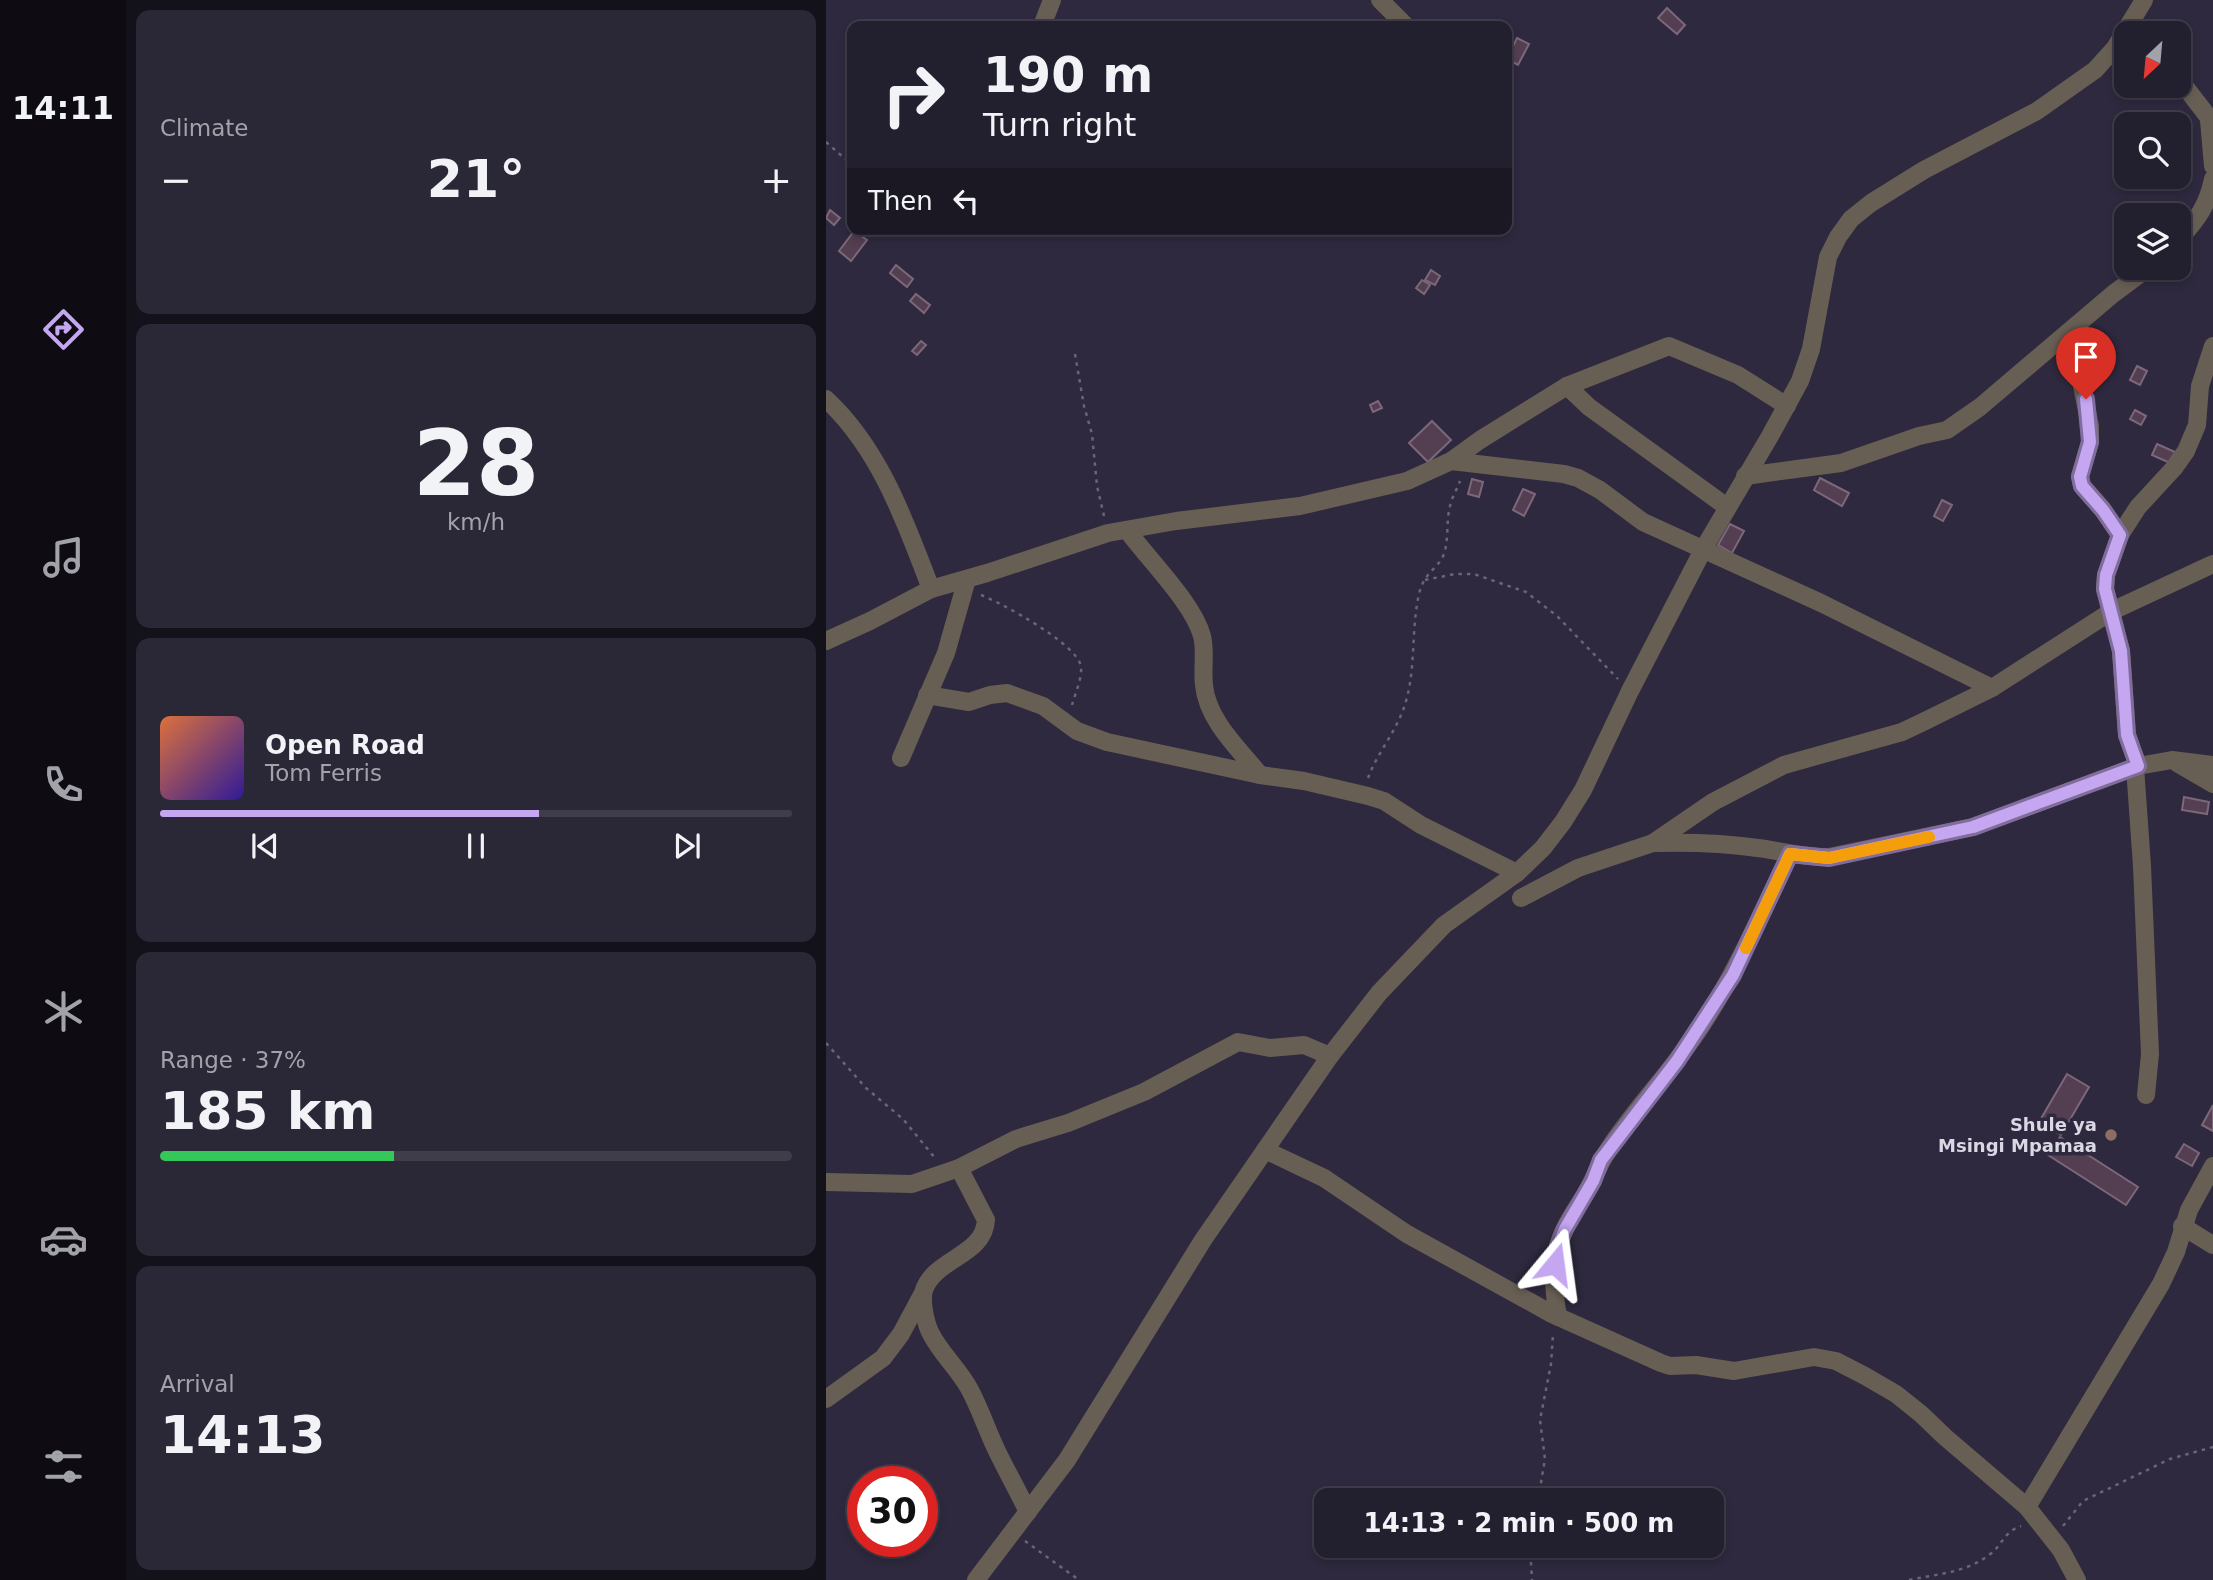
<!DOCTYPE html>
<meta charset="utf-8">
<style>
:root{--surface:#221f2e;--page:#2a2736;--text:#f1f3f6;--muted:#a2a2aa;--line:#3f3d4a;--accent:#c5a7f1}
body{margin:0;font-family:"DejaVu Sans",sans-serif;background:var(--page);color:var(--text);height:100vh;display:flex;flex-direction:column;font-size:26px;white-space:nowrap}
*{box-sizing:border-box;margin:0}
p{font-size:23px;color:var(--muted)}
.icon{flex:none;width:38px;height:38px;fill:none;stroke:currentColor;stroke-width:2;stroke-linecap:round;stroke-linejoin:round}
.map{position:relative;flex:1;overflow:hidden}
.details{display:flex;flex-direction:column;gap:10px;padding:10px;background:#131119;width:700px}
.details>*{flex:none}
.guide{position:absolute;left:21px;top:21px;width:665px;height:214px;border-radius:14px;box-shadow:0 4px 10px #0003,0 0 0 2px var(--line);background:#221f2e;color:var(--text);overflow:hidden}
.needle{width:46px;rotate:206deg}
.buttons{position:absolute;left:1288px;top:21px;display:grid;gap:14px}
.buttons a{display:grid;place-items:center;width:77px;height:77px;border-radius:14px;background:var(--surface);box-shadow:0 4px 10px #0003,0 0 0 2px var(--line);font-size:35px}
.speed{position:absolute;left:21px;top:1466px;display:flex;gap:14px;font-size:35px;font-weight:700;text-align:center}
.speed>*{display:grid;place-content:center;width:91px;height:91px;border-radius:50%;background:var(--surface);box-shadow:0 4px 10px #0003,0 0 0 2px var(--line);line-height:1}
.speed .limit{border:10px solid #d22;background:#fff;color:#111}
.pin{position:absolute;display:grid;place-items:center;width:60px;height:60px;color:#fff;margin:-72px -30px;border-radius:50% 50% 50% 0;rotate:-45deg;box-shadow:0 0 7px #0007}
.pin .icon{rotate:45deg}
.me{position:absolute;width:77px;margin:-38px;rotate:16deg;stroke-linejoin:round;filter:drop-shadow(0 0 5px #0008)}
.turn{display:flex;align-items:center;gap:24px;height:147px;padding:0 21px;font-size:32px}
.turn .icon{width:91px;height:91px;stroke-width:2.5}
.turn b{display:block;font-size:49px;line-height:60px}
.then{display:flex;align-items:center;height:66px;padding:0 21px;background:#0003;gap:14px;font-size:26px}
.big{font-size:52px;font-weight:600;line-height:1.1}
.details .widget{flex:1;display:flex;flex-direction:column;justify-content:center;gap:10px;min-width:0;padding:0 24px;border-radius:14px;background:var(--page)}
.details .dial{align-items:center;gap:0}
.dial b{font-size:91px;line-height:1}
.song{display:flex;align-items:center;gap:21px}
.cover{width:84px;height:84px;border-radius:10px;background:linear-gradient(135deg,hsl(20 70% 55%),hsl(250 70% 35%))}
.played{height:7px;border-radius:4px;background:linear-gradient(90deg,var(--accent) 60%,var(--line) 60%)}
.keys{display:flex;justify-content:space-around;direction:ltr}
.heat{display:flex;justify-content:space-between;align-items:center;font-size:38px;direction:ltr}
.charge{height:10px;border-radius:5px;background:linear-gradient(90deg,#34c759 37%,var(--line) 0)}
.trip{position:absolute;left:488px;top:1488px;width:410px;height:70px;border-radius:14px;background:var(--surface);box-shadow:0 4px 10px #0003,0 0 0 2px var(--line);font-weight:600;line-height:70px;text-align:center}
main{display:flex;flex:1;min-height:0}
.dock{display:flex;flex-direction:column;width:126px;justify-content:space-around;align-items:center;background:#0e0c12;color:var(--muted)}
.dock .icon{width:49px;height:49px}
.dock .selected{color:var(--accent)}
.dock b{font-size:32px;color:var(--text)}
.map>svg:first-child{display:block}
.building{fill:#543e52;stroke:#7c687a;stroke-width:2}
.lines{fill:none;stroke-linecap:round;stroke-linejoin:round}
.path{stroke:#696577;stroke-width:2.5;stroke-dasharray:3.5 5;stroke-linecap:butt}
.minor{stroke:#685f54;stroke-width:18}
.route-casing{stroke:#806d9d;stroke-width:18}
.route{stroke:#c5a7f1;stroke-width:12}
.slow{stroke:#f59e0b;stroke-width:12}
.education-dot{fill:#8d6e63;stroke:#2e293e;stroke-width:2.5}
.labels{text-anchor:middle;stroke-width:7;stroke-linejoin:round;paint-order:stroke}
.poi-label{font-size:18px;font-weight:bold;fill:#dad8e5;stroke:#2e293e;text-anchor:end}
</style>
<main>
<nav class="dock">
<b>14:11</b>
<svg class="icon selected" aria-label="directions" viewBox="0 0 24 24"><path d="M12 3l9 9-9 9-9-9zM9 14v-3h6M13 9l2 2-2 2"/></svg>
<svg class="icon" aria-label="music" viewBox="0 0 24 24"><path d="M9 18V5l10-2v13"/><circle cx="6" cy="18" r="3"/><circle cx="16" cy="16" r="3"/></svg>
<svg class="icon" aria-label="phone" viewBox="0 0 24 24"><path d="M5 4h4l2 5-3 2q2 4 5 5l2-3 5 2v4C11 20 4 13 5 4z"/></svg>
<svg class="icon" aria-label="climate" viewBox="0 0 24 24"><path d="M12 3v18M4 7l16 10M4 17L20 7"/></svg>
<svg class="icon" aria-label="car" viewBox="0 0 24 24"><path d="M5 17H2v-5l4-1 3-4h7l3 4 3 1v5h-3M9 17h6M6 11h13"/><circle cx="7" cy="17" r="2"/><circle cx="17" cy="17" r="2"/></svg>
<svg class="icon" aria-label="filters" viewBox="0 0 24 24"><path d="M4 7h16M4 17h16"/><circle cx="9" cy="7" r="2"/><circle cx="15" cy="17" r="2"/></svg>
</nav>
<section class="details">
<div class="widget"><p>Climate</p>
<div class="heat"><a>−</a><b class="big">21°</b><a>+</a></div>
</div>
<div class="widget dial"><b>28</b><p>km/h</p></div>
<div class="widget">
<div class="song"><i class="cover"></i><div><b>Open Road</b><p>Tom Ferris</p></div></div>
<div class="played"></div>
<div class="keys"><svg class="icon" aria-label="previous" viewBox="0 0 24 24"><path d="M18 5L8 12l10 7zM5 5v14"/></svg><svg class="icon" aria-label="pause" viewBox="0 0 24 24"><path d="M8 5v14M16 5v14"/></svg><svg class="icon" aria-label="next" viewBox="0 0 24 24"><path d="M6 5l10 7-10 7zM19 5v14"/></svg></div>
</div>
<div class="widget"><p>Range · 37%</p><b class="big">185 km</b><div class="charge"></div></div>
<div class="widget"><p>Arrival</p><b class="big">14:13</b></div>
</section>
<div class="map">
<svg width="1387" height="1580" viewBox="0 0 1387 1580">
<rect width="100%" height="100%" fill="#2e293e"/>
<g class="building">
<path d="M841,8L859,25L851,34L832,18Z"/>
<path d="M691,38L703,44L692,65L681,59Z"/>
<path d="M4,210L14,218L8,225L0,218Z"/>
<path d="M28,231L41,240L25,261L13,251Z"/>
<path d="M70,265L87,279L81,287L64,273Z"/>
<path d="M605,270L614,276L609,285L599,280Z"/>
<path d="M596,280L604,285L598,294L590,288Z"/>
<path d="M90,294L104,305L98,313L84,301Z"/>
<path d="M95,341L100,345L91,355L86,351Z"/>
<path d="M1311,366L1321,371L1314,385L1304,380Z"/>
<path d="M552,401L556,408L547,412L544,405Z"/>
<path d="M1309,410L1320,416L1315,425L1304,419Z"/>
<path d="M606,421L625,440L602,462L583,443Z"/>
<path d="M1331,444L1349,452L1344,463L1326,455Z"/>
<path d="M994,478L1023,493L1016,506L988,490Z"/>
<path d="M646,479L657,482L653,497L642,494Z"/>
<path d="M697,489L709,494L698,516L687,510Z"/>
<path d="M1116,500L1126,505L1117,521L1108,516Z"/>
<path d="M904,524L918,531L906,553L892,545Z"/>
<path d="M1358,797L1383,802L1381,814L1356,810Z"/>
<path d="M1241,1074L1263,1087L1235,1135L1213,1122Z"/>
<path d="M1387,1105V1131L1376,1125Z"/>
<path d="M1234,1137L1312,1187L1300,1205L1222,1155Z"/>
<path d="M1358,1144L1373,1153L1366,1166L1350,1157Z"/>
</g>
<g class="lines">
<g class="path">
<path d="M0,142L26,165"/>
<path d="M249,354L258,406L266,434L271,486L278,516"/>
<path d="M599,580L629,574H648L700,592L731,616L792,679"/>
<path d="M155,595C176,603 253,645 255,667C256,679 249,694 246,705"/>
<path d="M542,778C552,751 572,730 580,701C590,667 585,629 593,594C598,572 612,569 618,554C623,539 620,521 624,506C626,497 631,489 634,481"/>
<path d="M0,1043L40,1088L77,1119L109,1158"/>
<path d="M712,1500L719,1459L714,1420L725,1364L727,1334"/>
<path d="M1237,1526L1257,1501L1344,1459L1387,1447"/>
<path d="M199,1541L253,1580"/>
<path d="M704,1545L706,1580"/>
<path d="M1083,1580C1111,1574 1139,1573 1163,1555C1177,1545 1177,1532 1195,1526"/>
</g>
<g class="minor">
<path d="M554,0L580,26"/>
<path d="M216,26L226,0"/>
<path d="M1353,79L1387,123"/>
<path d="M1383,120L1387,166"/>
<path d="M1353,239C1371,220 1382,205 1387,179"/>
<path d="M1245,330L1264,426V442L1254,476L1256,486L1277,510L1294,535"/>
<path d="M741,386L763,407L901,507"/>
<path d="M0,399C54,449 79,521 105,589"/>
<path d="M625,461L738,474L752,478L774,490L817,522L995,603L1166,688"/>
<path d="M919,476L1015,463L1093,436L1121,430L1154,407L1287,294L1322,268"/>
<path d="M301,530C322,559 367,603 376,636C380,651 376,669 378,685C381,720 413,749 434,775"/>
<path d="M0,641L44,621L105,589L161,573L282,533L350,521L474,506L581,481L625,461L654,440L741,386L843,346L912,375L961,406"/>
<path d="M101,695L143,702L164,695L181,693L217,706L251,731L281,742L434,775L478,781L542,796L558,801L595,825L691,873"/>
<path d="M75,758L120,653L141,579"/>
<path d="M1351,763L1387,784"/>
<path d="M1312,766L1301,735L1295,651L1279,589L1280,575L1294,535L1312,507L1348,468L1360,451L1371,425L1374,386L1387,346"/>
<path d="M1309,767L1316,866L1324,1054L1320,1095"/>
<path d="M827,843C862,842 897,843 932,848C956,851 978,858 1003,857L1147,827L1312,766L1346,760L1387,765"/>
<path d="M695,898L752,868L827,843L887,802L958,765L1076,732L1097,722L1166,688L1286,611L1387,564"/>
<path d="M439,1150L498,1178L581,1234L726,1314L835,1363L844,1366L870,1365L908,1371L988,1357L1010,1361L1039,1376L1070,1394L1095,1414L1119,1437L1201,1507L1235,1550L1251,1580"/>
<path d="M133,1168L160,1220C158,1256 109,1258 98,1290C95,1301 99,1321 104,1332C114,1353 133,1369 144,1390C154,1409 161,1430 170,1449C180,1470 192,1491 202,1512"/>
<path d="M0,1182L86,1184L133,1168L190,1139L242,1123L318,1092L412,1042L444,1048L478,1045L504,1056"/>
<path d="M1356,1226L1387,1245"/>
<path d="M732,1317C728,1293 726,1271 732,1248C736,1227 751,1209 761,1191C770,1175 775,1159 786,1144C814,1103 849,1067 876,1025C911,971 936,912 964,854"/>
<path d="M0,1399L57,1358L75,1334L97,1293"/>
<path d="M1201,1507L1335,1284L1350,1252L1363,1210L1387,1166"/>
<path d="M150,1580L241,1460L377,1240L504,1056L553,993L618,925L691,873L717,848L737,822L757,790L804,691L878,548L944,436L974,381L985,349L1002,257L1012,237L1025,219L1045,203L1098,170L1211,111L1269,70L1289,48L1318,0"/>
</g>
</g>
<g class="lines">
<defs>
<path id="route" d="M729,1264L732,1246L739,1229L767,1181L775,1160L851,1061L907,975L964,854L1003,858L1147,827L1312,766L1301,735L1295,651L1279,589L1280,575L1294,535L1277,510L1256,486L1254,477L1264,442L1260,399"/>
</defs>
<use href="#route" class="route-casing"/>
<use href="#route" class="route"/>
<path class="slow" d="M920,948L964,854L1003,858L1103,837"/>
</g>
<circle class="education-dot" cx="1285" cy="1135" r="7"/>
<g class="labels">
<g class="poi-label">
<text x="1271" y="1131">Shule ya<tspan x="1271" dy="21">Msingi Mpamaa</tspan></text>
</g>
</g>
</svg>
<div class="buttons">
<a><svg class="needle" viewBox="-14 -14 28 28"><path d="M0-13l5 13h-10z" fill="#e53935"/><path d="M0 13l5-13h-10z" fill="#a2a2aa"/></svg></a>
<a><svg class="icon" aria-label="search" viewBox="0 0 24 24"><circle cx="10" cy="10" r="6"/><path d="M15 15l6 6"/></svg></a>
<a><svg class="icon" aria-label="layers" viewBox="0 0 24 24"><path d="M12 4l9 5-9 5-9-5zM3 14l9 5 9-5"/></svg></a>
</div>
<div class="speed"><div class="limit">30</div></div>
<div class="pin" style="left:1260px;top:399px;background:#d93025"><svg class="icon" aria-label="arrive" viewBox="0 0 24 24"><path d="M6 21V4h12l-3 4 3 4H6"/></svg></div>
<svg class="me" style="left:729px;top:1264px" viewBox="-20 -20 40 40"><path d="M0-17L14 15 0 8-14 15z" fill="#c5a7f1" stroke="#fff" stroke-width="4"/></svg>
<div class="trip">14:13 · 2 min · 500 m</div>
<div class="guide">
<div class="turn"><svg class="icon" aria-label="right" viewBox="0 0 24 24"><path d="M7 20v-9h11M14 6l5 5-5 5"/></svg><div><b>190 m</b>Turn right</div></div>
<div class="then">Then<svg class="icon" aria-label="left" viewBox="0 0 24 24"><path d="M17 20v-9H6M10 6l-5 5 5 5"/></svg></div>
</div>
</div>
</main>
